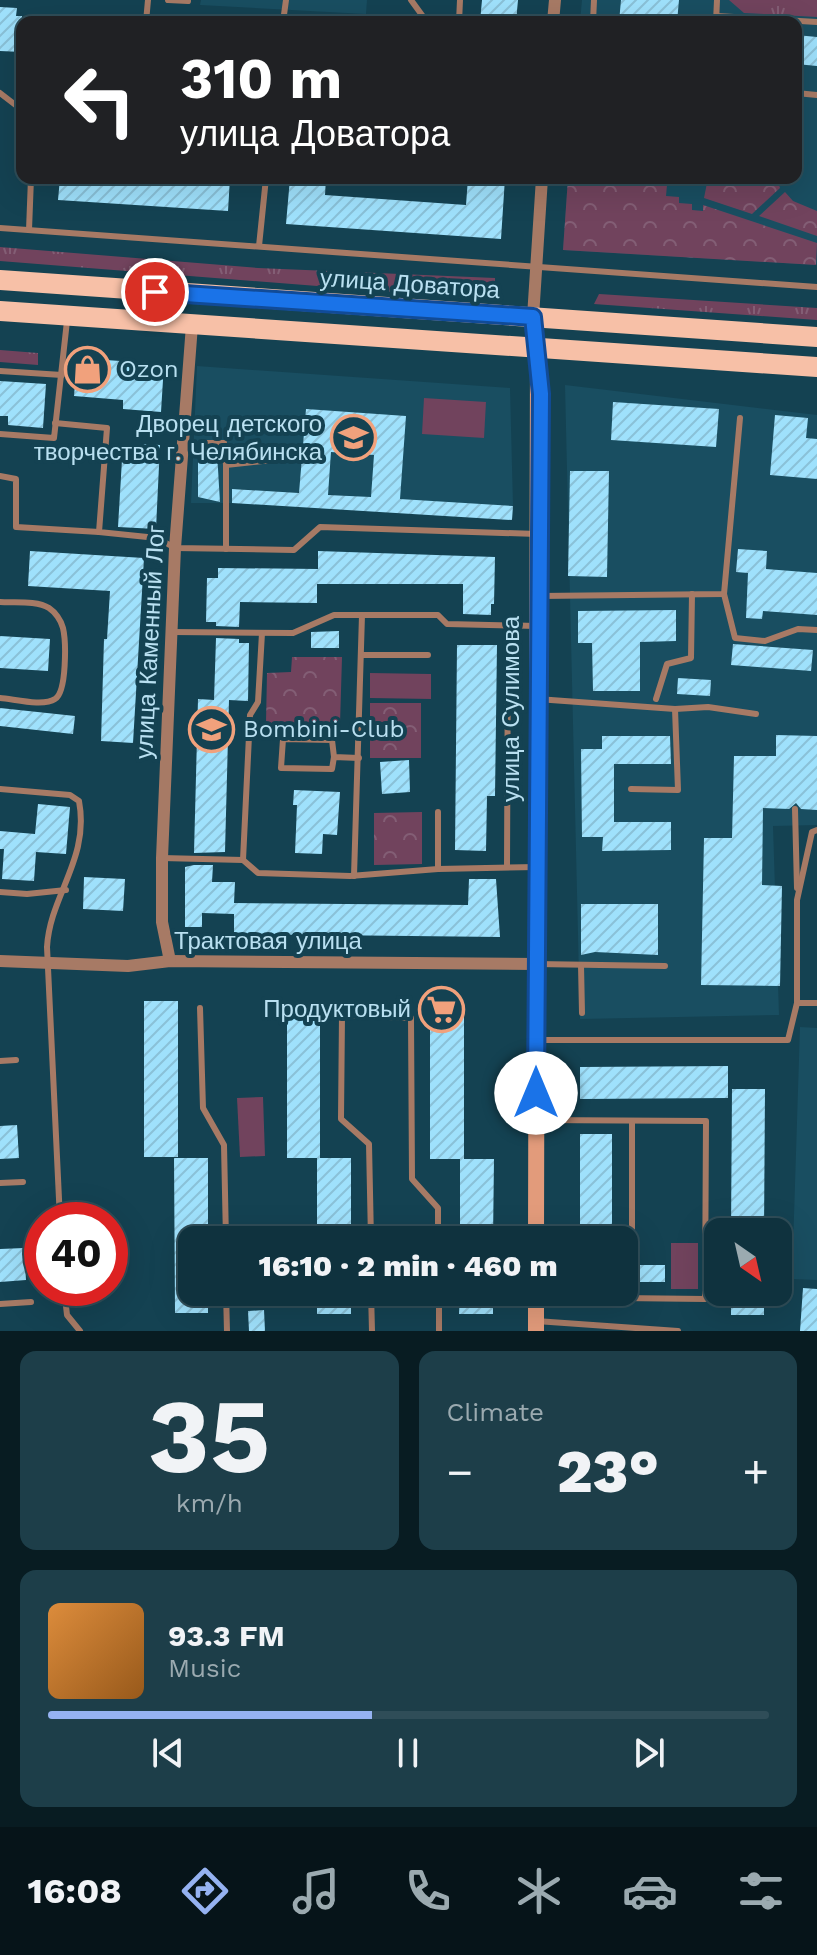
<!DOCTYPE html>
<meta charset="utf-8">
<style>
:root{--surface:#0f323e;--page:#1d3e49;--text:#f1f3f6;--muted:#9baab0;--line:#2f4d58;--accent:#95b2f1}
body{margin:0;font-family:"Work Sans",sans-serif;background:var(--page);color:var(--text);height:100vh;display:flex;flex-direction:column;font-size:30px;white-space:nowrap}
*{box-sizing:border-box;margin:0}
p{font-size:26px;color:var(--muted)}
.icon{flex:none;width:44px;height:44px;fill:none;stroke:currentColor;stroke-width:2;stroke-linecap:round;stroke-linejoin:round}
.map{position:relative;height:1331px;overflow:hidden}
.panel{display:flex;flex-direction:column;gap:20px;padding:20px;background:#081c22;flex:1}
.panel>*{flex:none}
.hud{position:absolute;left:16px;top:16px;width:786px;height:168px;border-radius:16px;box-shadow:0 8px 32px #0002,0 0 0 2px var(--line);background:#202124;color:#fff;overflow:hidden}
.needle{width:52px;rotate:146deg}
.tools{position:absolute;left:704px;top:1218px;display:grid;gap:16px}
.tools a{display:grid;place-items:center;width:88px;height:88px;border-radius:16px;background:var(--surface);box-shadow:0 8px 32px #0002,0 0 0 2px var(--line);font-size:40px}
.speed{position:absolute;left:24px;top:1202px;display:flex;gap:16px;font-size:40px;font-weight:700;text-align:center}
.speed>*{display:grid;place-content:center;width:104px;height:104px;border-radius:50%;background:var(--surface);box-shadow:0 8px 32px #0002,0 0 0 2px var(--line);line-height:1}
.speed .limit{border:12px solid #d22;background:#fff;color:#111}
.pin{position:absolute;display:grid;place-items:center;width:68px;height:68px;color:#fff;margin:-34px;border:4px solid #fff;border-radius:50%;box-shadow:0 2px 8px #0007}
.me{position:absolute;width:88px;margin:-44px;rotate:0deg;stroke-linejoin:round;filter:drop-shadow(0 0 6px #0008)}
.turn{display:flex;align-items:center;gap:28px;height:168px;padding:0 32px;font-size:36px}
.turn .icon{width:104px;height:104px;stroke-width:2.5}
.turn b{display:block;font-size:56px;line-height:68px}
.big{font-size:60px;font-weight:800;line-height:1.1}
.panel .tile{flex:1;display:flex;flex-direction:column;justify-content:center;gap:12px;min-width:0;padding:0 28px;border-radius:16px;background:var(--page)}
.panel .dial{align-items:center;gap:0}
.dial b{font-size:104px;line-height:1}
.song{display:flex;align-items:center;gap:24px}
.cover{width:96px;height:96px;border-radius:12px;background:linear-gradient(135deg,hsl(30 70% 55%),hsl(30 70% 35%))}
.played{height:8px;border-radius:4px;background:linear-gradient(90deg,var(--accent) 45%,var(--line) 45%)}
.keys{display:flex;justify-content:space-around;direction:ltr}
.heat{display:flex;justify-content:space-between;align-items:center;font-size:44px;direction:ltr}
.panel .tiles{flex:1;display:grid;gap:20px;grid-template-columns:1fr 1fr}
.tile:last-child{grid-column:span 2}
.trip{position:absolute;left:178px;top:1226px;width:460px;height:80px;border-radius:16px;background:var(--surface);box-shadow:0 8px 32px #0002,0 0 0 2px var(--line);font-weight:800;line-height:80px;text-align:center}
.tab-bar{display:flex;height:128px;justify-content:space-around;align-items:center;background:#061419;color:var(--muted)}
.tab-bar .icon{width:56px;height:56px}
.tab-bar .current{color:var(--accent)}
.tab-bar b{font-size:36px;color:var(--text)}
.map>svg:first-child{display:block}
.built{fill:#194e61}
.grass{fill:url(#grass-tufts)}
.park{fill:url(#park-crowns)}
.garden{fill:#71435d}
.building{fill:url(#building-hatch);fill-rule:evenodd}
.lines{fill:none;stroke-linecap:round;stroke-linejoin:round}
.lane{stroke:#a77a65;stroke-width:6}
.street{stroke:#a77a65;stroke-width:12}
.secondary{stroke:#e29b7b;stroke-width:16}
.primary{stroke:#f7c0a7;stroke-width:20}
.route-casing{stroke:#114b97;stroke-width:20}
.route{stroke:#1a73e8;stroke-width:14}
.labels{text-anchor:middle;stroke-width:8;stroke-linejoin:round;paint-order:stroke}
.street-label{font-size:24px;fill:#b9e0f1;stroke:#144252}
.poi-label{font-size:24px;fill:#b9e0f1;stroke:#144252;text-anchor:start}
</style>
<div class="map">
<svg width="817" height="1331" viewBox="0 0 817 1331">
<defs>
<pattern id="grass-tufts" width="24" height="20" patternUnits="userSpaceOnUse" patternTransform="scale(2)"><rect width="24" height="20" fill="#71435d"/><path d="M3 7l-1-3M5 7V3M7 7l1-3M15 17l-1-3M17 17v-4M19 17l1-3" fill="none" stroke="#835e75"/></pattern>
<pattern id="park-crowns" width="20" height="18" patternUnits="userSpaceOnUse" patternTransform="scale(2)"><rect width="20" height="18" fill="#71435d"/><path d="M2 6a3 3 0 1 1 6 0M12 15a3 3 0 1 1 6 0" fill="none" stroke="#835e75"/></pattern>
<pattern id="building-hatch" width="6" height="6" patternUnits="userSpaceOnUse" patternTransform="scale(2)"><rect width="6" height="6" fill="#9fe1fc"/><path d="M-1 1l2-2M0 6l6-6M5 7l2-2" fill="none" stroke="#8ac1d8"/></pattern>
</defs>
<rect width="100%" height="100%" fill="#144252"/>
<g class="built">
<path d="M201,0H367L366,14L200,5Z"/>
<path d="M582,0H817V265L563,250L568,178H796V22H580Z"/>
<path d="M197,366L510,388L513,506L236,489L235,503H191Z"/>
<path d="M565,385L817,415V825L773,826L779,1015L580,1019Z"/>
<path d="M800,1027L817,1028V1280L792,1279Z"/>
</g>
<g class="grass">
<path d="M729,0H817V17L744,13Z"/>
<path d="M0,247L258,268L495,278V300L0,261Z"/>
<path d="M599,294L817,308V320L594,304Z"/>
<path d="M0,350L38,353V365L0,362Z"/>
</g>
<g class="park">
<path d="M568,178H658L667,185L666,196L679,197V203L692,204V210L703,211V205L817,243L816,265L563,250Z"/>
<path d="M708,178H777L780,188L752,214L704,198Z"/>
<path d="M785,192L793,201L817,211V236L759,216Z"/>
<path d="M292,657H342L340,724L266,723L267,673L291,672Z"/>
<rect x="370" y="703" width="51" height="55"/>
<path d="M422,812V864L374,865V813Z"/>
</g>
<g class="garden">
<path d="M424,398L486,402L484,438L422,434Z"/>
<path d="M370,673L431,674V699L370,698Z"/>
<path d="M263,1097L265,1156L240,1157L237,1098Z"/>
<rect x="671" y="1243" width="27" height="46"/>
</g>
<g class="building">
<path d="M482,0H518L516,22H480Z"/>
<path d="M621,0H679L677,22H619Z"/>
<path d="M0,7L17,8L16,16H22V52L0,51Z"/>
<path d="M796,35L817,37V66L796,64Z"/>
<path d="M60,178H230L228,211L58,200Z"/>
<path d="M290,178H326L325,195L466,205L468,178H505L501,239L286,224Z"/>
<path d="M77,358L164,364L161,412L123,409V400L74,396Z"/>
<path d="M0,381L46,384L43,428L8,425V416H0Z"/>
<path d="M613,402L719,409L716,447L611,440Z"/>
<path d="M306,409L406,416L400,499L513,506L512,520L232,503V489L299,493ZM331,452L374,455L371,497L328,495Z"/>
<path d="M775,415L808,418L806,438L817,439V479L770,475Z"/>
<path d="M123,443L160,445L156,529L118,527Z"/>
<path d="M198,453H217L220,502L198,497Z"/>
<path d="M570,471H609L607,577L568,576Z"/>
<path d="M738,549L767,551L766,569L817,573V615L763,611L762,619L746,618L748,573L736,572Z"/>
<path d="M30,551L144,558L133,743L101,741L104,639H107L110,591L28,586Z"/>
<path d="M318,551L495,557L494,604H491V615L463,614V584H317V603L240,602L239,627L216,626V622H206L207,578H218V568L318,569Z"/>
<path d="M676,610V641L640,642V691H593L592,643H578V611Z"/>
<path d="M339,631V648H311V632Z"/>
<path d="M0,636L50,639L48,671L0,668Z"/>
<path d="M216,638L239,639V643H249L248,701L229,700L225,852L194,853L198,699L214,700Z"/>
<path d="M733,644L813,650L811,671L731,665Z"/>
<path d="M457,645H497L495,796H487L486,851L455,850Z"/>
<path d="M678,678L711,680L710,696L677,694Z"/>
<path d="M0,708L75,716L73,734L0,726Z"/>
<path d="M776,735L817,736V810L801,809L796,803L789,809L763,808L762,885L782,886L780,986L701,985L704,838H732L734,756H776Z"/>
<path d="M602,736H670L671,764H614V822H671V850L602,851L603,837H582L581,749H602Z"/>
<path d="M409,760L410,792L382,794L380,762Z"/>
<path d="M294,790L340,792L337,835L323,834L322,854L295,853L297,805H293Z"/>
<path d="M38,804L70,807L66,854L36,852L34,881L2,879L4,849H0V831L35,834Z"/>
<path d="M194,865H213L212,882H235L234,903L468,905L469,879H496L500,937L234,934V914L202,913V927H185V867Z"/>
<path d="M84,877L125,879L123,911L83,909Z"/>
<path d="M581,904H658V955L595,952L581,955Z"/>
<rect x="144" y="1001" width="34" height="156"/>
<path d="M430,1002H464V1159H494L493,1240H460V1159H430Z"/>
<rect x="287" y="1003" width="33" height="155"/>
<path d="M728,1066V1098L580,1099V1067Z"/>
<path d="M732,1089H765L764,1232H731Z"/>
<path d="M17,1125L19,1158L0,1159V1126Z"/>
<rect x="580" y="1134" width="32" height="106"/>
<path d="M174,1158H208V1240H192V1292H208V1313H175Z"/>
<rect x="317" y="1158" width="34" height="82"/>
<path d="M24,1248L26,1280L0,1282V1249Z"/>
<rect x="638" y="1265" width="27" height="17"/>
<path d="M803,1288L817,1289V1331H800Z"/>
<rect x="317" y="1292" width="34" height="22"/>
<path d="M460,1292H493V1314H459Z"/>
<rect x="731" y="1292" width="33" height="23"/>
<path d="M264,1310L265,1331H249L248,1311Z"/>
</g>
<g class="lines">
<g class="lane">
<path d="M168,0L188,1"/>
<path d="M411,0L427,22"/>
<path d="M717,16L817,22"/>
<path d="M361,19L408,22"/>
<path d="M146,22L148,0"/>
<path d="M283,22L286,0"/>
<path d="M459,22L460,0"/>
<path d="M593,22L594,0"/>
<path d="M716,22L717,0"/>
<path d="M0,93L22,110"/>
<path d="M796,93L817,95"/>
<path d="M0,228L817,287"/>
<path d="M29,230L31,178"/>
<path d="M259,246L266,178"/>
<path d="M0,371L62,375"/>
<path d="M55,423L107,428L99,532L157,538L175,548L294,550L320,527L537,534"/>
<path d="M0,434L54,438L67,321"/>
<path d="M202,443H224L226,465"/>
<path d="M0,476L16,479V527L99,532"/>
<path d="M226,549V465L298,457"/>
<path d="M724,594L735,638L765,641L798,629L817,630"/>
<path d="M539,596L724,594L740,418"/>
<path d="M0,602C14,603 37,600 49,608C55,612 61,620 63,628C66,641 67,692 55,699C43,707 14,699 0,698"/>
<path d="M172,632L293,633L334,615H438L447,624L536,626"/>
<path d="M361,655H428"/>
<path d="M537,699L675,709L708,707L756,714"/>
<path d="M656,699L667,664L691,658L692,594"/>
<path d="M334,757L332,769L281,768L283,739L332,740L334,757L359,758"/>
<path d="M0,789L70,795L79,801C90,859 50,895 47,947L60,1220"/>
<path d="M631,789L678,790L675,709"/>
<path d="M795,809L797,888"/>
<path d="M162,858L243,860L258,873L350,876L438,869L536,867"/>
<path d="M243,860L250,715L258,702L262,633"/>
<path d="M507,867L508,625"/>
<path d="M438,869V812"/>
<path d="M354,876L362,615"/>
<path d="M0,892L27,894L66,890"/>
<path d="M536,964L665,966"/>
<path d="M581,965L582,1013"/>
<path d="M797,1003V900L812,832L817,830"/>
<path d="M200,1008L203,1108L224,1145L226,1240"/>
<path d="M538,1040H788L797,1003H817"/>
<path d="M0,1061L16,1060"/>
<path d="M632,1121V1299"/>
<path d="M0,1183L23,1182"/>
<path d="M371,1240L369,1144L341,1119L342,1015L411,1018L412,1179L438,1208V1240"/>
<path d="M64,1288L67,1315L80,1331"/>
<path d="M226,1292L227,1331"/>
<path d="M371,1292L372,1331"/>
<path d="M439,1292V1331"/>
<path d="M536,1297L705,1299L706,1121L537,1120"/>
<path d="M0,1304L31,1302"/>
<path d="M536,1321L678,1331"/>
</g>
<g class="street">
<path d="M553,22L555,0"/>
<path d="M533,317L542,178"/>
<path d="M0,961L128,966L170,961L536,964"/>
<path d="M170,961L162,922V858L175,548L192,325"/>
</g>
<g class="secondary">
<path d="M536,1240L538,348"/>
<path d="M536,1331V1292"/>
</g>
<g class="primary">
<path d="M0,280L817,337"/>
<path d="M0,311L817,367"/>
</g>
</g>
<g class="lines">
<defs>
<path id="route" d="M155,292L533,317L541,394L536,1093"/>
</defs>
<use href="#route" class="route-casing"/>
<use href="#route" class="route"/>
</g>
<defs>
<symbol id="shop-ring" viewBox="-11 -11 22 22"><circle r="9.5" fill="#144252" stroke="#f1a17c" stroke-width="1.5"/><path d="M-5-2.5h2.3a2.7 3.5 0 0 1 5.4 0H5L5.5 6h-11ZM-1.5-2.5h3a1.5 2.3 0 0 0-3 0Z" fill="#f1a17c"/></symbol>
<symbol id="school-ring" viewBox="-11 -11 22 22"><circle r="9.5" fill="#144252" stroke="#f1a17c" stroke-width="1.5"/><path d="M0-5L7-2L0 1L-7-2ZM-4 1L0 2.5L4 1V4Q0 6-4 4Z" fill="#f1a17c"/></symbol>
<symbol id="supermarket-ring" viewBox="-11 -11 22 22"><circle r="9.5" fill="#144252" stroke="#f1a17c" stroke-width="1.5"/><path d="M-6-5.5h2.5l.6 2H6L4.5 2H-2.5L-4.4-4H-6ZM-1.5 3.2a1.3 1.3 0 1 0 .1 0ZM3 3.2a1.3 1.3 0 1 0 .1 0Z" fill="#f1a17c"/></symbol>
</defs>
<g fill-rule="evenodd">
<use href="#shop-ring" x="62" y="344" width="51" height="51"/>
<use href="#school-ring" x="328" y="412" width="51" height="51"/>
<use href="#school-ring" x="186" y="704" width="51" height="51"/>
<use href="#supermarket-ring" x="416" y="984" width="51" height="51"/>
</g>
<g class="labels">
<g class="street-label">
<text transform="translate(410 284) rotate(4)" y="8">улица Доватора</text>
<text transform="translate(150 642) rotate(-87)" y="8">улица Каменный Лог</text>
<text transform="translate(511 709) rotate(-90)" y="8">улица Сулимова</text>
<text x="268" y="949">Трактовая улица</text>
</g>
<g class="poi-label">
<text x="119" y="377">Ozon</text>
<text x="322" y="432" text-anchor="end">Дворец детского<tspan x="322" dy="28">творчества г. Челябинска</tspan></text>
<text x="243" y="737">Bombini-Club</text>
<text x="411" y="1017" text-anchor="end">Продуктовый</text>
</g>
</g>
</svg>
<div class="tools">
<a><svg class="needle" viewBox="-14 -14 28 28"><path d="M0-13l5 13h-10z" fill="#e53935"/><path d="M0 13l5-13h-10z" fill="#9baab0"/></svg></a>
</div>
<div class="speed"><div class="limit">40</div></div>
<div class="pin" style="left:155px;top:292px;background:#d93025"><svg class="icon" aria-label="arrive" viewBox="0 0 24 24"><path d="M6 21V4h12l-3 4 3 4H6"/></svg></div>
<svg class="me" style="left:536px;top:1093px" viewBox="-20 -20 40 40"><circle r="19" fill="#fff"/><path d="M0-13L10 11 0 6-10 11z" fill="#1a73e8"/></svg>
<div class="trip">16:10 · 2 min · 460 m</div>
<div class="hud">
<div class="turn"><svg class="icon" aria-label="left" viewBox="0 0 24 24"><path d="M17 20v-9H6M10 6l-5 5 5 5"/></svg><div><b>310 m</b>улица Доватора</div></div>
</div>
</div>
<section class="panel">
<div class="tiles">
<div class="tile dial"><b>35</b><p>km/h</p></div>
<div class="tile"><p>Climate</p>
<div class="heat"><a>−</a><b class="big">23°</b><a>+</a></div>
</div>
<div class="tile">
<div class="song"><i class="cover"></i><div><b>93.3 FM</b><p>Music</p></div></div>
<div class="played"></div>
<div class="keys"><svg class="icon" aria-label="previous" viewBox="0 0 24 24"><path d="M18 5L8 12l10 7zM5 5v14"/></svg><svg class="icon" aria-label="pause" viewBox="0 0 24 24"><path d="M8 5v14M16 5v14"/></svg><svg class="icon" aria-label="next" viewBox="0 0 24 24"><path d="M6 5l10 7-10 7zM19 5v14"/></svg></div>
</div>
</div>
</section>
<nav class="tab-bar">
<b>16:08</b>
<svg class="icon current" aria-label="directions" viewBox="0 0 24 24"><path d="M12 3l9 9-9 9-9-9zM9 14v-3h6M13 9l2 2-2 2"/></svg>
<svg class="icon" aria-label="music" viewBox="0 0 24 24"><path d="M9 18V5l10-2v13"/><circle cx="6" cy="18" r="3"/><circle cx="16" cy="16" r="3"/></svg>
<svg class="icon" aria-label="phone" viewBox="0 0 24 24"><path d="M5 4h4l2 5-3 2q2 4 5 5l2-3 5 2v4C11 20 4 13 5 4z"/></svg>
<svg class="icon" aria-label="climate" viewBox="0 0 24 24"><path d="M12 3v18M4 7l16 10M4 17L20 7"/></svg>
<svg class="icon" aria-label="car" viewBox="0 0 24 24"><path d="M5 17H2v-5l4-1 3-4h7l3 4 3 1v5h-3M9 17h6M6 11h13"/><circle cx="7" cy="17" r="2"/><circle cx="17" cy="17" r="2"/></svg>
<svg class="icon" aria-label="filters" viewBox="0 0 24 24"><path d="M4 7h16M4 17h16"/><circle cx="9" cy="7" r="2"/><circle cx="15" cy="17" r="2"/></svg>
</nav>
